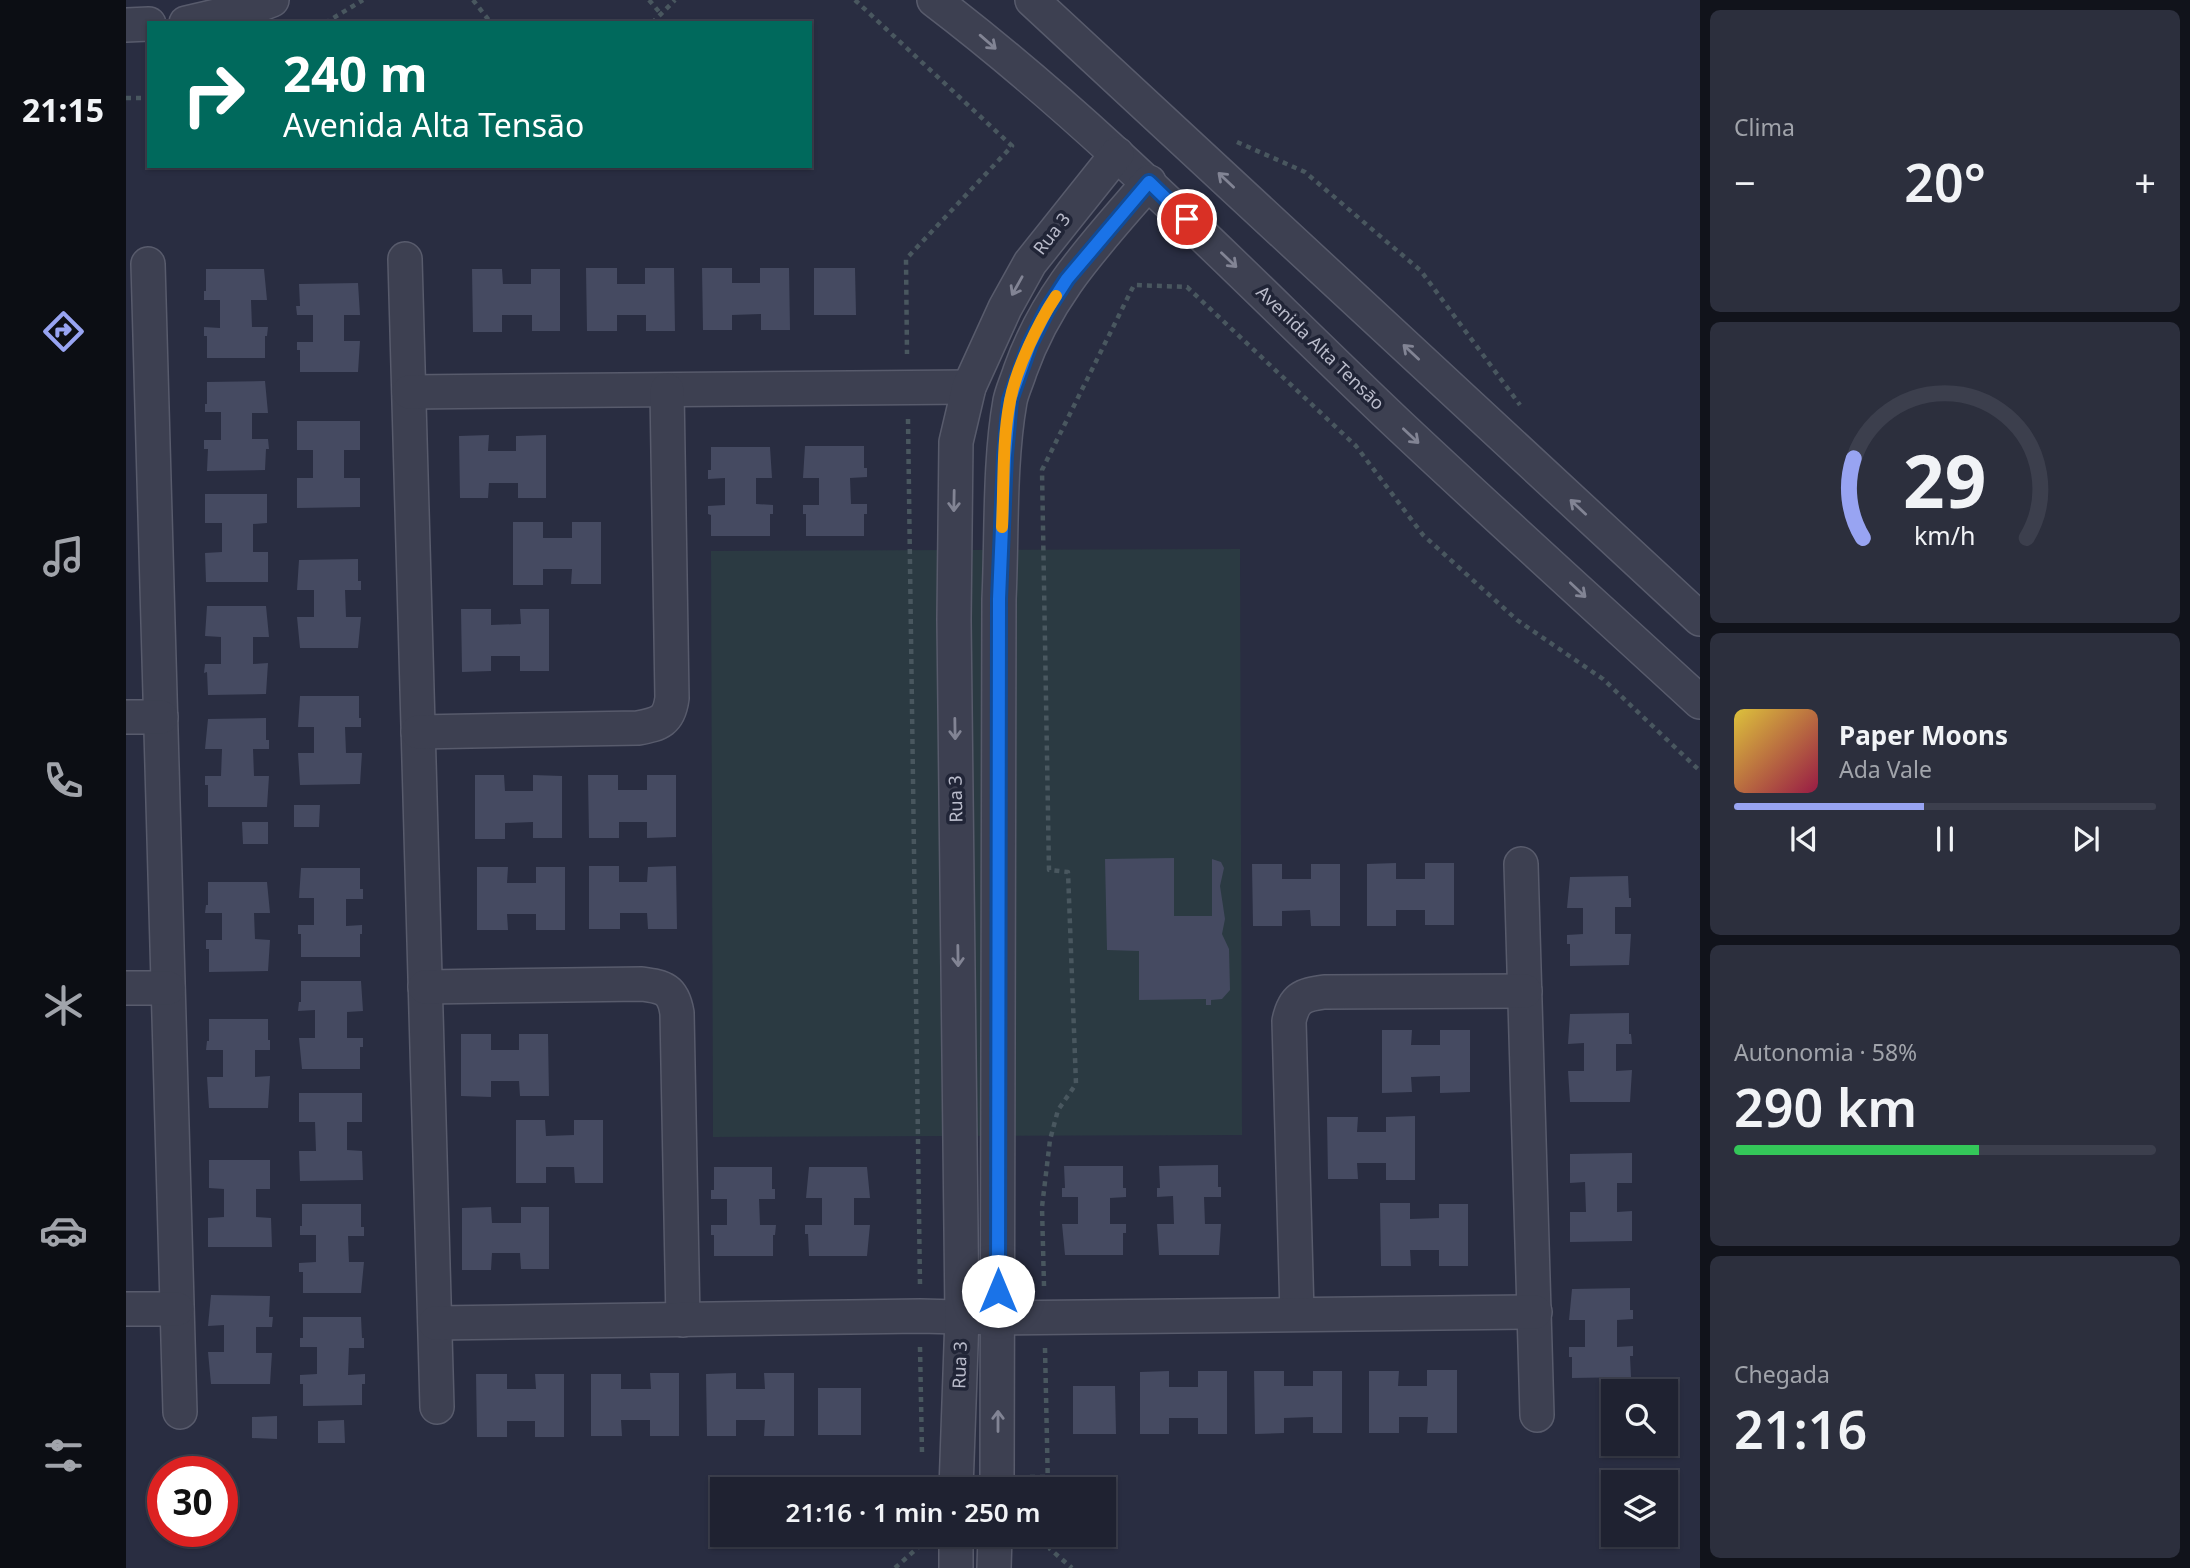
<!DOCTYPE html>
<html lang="pt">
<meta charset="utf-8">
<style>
:root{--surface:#1f2231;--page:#2c2f3d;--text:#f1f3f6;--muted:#a1a4ab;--line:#3c3f4d;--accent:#98a4f2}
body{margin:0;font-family:"Noto Sans",sans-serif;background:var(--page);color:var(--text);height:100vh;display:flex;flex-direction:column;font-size:26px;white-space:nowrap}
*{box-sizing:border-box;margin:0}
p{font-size:23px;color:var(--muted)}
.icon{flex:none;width:38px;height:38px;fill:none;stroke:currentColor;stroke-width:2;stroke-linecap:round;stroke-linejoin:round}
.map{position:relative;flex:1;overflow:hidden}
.sheet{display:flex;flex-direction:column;gap:10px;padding:10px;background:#11131b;width:490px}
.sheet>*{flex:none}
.banner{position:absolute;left:21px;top:21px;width:665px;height:147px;border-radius:0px;box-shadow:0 2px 5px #0004,0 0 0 2px var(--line);background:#00695c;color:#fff;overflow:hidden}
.buttons{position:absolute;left:1475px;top:1379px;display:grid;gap:14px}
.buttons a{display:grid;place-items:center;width:77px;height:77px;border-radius:0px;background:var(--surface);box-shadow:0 2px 5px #0004,0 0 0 2px var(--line);font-size:35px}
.speed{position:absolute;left:21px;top:1456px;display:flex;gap:14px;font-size:35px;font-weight:700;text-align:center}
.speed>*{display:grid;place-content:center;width:91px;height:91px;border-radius:50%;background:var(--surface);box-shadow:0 2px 5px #0004,0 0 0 2px var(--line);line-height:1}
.speed .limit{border:10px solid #d22;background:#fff;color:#111}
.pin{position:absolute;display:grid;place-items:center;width:60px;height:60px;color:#fff;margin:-30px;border:4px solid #fff;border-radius:50%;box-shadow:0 2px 7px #0007}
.me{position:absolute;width:77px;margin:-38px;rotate:0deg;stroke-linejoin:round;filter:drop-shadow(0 0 5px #0008)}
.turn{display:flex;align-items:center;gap:24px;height:147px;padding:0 21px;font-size:32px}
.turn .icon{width:91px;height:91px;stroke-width:2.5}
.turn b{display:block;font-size:49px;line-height:60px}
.big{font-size:52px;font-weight:600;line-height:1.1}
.sheet .card{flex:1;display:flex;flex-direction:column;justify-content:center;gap:10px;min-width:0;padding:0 24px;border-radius:10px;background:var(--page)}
.sheet .dial{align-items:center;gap:0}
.dial svg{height:182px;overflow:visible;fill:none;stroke:var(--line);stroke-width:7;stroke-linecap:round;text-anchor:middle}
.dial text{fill:var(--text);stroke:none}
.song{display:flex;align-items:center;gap:21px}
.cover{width:84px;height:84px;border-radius:10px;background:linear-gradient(135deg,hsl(50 70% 55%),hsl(340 70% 35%))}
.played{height:7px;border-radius:4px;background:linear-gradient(90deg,var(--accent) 45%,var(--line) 45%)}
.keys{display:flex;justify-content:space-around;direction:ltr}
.heat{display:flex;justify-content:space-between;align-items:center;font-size:38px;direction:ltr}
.charge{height:10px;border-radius:5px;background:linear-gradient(90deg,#34c759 58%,var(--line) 0)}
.trip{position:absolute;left:584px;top:1477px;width:406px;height:70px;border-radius:0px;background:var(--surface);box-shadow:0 2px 5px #0004,0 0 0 2px var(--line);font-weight:600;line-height:70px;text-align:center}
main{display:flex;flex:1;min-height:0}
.menu{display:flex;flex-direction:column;width:126px;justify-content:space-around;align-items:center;background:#0c0e14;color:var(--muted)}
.menu .icon{width:49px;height:49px}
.menu .selected{color:var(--accent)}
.menu b{font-size:32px;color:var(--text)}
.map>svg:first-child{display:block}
.green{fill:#2b3a42}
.building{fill:#454a61}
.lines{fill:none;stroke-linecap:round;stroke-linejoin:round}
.minor-casing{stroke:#585b6c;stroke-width:36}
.path{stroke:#49575f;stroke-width:4.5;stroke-dasharray:5 5;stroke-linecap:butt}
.minor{stroke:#3d4051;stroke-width:33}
.oneway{stroke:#828494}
.route-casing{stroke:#114b97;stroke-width:18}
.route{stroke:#1a73e8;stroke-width:12}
.slow{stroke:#f59e0b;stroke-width:12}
.labels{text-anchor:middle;stroke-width:7;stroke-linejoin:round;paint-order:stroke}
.street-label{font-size:18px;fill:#babccb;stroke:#212537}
</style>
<main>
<nav class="menu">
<b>21:15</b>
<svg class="icon selected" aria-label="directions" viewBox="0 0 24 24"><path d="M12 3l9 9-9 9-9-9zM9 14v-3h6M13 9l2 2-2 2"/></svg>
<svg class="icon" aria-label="music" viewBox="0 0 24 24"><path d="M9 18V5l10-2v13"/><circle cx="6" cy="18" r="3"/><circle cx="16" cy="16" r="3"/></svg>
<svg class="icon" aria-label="phone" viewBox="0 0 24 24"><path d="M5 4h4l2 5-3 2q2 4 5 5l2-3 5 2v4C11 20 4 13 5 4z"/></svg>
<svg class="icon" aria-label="climate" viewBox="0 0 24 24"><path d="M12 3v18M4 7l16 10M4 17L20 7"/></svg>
<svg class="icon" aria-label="car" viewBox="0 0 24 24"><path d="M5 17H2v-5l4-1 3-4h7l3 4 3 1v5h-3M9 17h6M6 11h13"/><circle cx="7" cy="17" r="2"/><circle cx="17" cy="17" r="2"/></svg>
<svg class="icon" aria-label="filters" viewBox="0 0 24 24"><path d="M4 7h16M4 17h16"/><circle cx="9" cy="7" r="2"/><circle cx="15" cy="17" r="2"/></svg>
</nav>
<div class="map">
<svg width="1574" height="1568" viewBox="0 0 1574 1568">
<rect width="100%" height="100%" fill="#292d41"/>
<path class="green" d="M1114,549L1116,1135L587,1137L585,551Z"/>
<g class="building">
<path d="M460,268H491V284H519V268H548L549,331H520V315H491V331H461Z"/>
<path d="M576,268H606V283H634V268H663L664,330H635V314L606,315V330H577Z"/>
<path d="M688,268H729L730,315H688Z"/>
<path d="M80,269H138L141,300H125L126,327H142L141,336H139V358H81V336H78V327L94,328V300H78V291H80Z"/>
<path d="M346,269H376L377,284H405V269H434V331H406V315H376V332H347Z"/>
<path d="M232,283L234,315H218V341H234L232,372H174V350H171V342H187V315H171L170,306H174L173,284Z"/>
<path d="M139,381L142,413H126V439H142L143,449H140L139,470L81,471L82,449H78V440H95V412H79V404H81V382Z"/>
<path d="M171,421H234V450H218V478H234V507L171,508V478H187V450H171Z"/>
<path d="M363,435L362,451H390V436L420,435V498H392V483H363L362,498H334L333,436Z"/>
<path d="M679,446H738V468H741V477L724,478L725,504H741V514H738V536H680V514H677V505H693V478H677Z"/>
<path d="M585,447H644L646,478H630V504L647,505V514H644V536H585V515L582,514V506L599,505V478L582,479V470H585Z"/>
<path d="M79,494H141V523L127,524V552H142V582H80L79,553L96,552V523H79Z"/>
<path d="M387,522H417V538H446V522H475V584H445L446,569H417V585H387Z"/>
<path d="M232,559V581H235V590H219L220,617H235L232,648H174L171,617H188V590H171L173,560Z"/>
<path d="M81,606H140L143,637H127V664L142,663L140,694L82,695L81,672L78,673L79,664H95V637L79,636Z"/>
<path d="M335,609H365V625L395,624L394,609H423V671H394V656H365V671L336,672Z"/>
<path d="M174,696H233V718H235V727H219L220,753H236L234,784L174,785L172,753H188V727H172Z"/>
<path d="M140,718V740H143V749H127L128,776H143L141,807H82V785H79V776H95L96,749H79L82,719Z"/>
<path d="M349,775H378L379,791H407V775L436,776V838H407V822L379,823V839H349Z"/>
<path d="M462,775H492V790H521V775H550V837L521,838V822H493V838H463Z"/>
<path d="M168,805H194L193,827H168Z"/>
<path d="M116,822H142V844H117Z"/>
<path d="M1048,858V916H1086V859L1095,862L1098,868L1094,886L1099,919L1096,934L1103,949L1104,990L1096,999L1085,1000V1005H1080V999L1013,1000V951L981,950L979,859Z"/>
<path d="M1270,863V879H1299V863H1328V925H1299V910H1270V926H1241V864Z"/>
<path d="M1126,864H1156V879H1185V864H1214V926H1185L1184,910L1156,911V926H1127Z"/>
<path d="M463,866H493V882H521L522,867L550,866L551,929H522L521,913H494V929H463Z"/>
<path d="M351,867H382L381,883H410V867H439V930H410V914H381L382,930H351Z"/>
<path d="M175,868H234V889H237V899H220V926L236,925V934H234V957H175V934H172V925H188V898H173Z"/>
<path d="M1502,876L1503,898H1505V907H1489V934H1505L1503,965L1444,966V944H1441V935L1457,934V908H1441L1444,877Z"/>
<path d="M82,882H141L144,913H128L129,939L144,940L142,971L83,972V949H80V940H96V913H79L80,905H82Z"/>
<path d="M175,981H235L237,1011L221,1012V1038H237V1047H234V1069H176L173,1038H189V1010L172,1011L173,1002H175Z"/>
<path d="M1503,1013V1034H1505L1506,1044H1490V1071L1506,1070L1504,1102H1444L1442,1071H1458V1043L1442,1044L1444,1014Z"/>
<path d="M83,1019H142V1040H144V1050H129V1077L144,1076L142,1108H83L81,1077H97V1050H80L81,1041H83Z"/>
<path d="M1256,1030H1286L1285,1045H1314V1030H1344V1092L1314,1093V1076L1285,1077L1286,1092L1256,1093Z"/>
<path d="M335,1034H365V1050H393V1034H422L423,1096H394L393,1081H365V1097L335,1096Z"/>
<path d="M173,1093H236V1122H221V1150L236,1151L237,1180L174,1181L173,1151H190L189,1122H173Z"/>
<path d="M1289,1116V1180H1260V1163H1231L1232,1179H1202L1201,1117H1232L1231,1132H1260V1117Z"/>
<path d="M390,1120H419L420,1136L448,1135V1120H477V1183H449L448,1167H420V1183H390Z"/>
<path d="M1506,1153V1183H1491V1212L1506,1211V1241L1444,1242V1212H1460L1459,1182L1444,1183V1154Z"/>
<path d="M83,1160H144V1189H130V1217L145,1218L146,1247H82V1218L98,1217V1189L83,1188Z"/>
<path d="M1092,1165V1187H1095V1197H1078L1079,1224H1095L1093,1255H1033L1031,1224H1048L1047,1196L1031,1197V1188H1034L1033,1166Z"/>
<path d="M938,1166H997V1188H1000V1197L984,1198V1224H1000V1233H997V1255H939L936,1224H952V1197H936V1188H939Z"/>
<path d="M588,1167H646V1189H649V1199H633L634,1225H650L649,1235H647V1256H588V1235H585V1225H601V1199H585V1190H588Z"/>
<path d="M683,1167H741L744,1198H728V1225H744L741,1256H683L682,1234H679V1225H696V1198H680Z"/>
<path d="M1254,1203H1284V1219L1313,1218V1204H1342V1266H1313V1250H1284L1285,1266H1255Z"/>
<path d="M176,1204H235V1227H238V1236H222L223,1262H238L235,1293H177V1272H173V1263L190,1262V1235H174V1226H176Z"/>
<path d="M365,1207L366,1223H395V1207H423V1269H395L394,1253H366L365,1270H336V1208Z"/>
<path d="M1504,1288V1310H1507V1319L1491,1320V1347L1507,1346V1356H1504L1505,1377L1446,1378V1357H1443V1347H1459V1320H1443L1446,1289Z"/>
<path d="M85,1295L144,1296L143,1317H147L146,1327H130V1353H146L144,1384H85L82,1352H98V1325L82,1326Z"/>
<path d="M177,1317H235L236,1338H238V1348H223L222,1375L239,1374V1384H236V1405L177,1406V1384H174V1375L191,1374V1347H174V1338H177Z"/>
<path d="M1301,1370H1331V1433H1301L1302,1417H1273V1433H1243V1371H1273L1272,1386H1301Z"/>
<path d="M1043,1371V1387H1072V1371H1101V1434H1072V1418H1043V1434H1014V1372Z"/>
<path d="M1128,1371H1158V1386H1187V1371H1216V1433H1187V1417L1158,1418V1433L1129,1434Z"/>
<path d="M524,1373H553V1436H524V1420H495L496,1436H465V1374H495V1389H525Z"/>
<path d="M610,1373V1389H639L638,1373H668V1436H638L639,1420H610V1436H581L580,1374Z"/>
<path d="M350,1374H381V1389H410L409,1374H438V1437H409V1421H381V1437H351Z"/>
<path d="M947,1386H989L990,1434H947Z"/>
<rect x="692" y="1388" width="43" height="47"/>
<path d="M151,1416V1439L126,1438V1417Z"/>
<path d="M218,1420L219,1443H192V1421Z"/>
</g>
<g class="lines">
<defs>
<g id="minor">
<path d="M808,0C976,128 1121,281 1274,426C1373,519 1474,610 1574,702"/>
<path d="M906,0L1574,619"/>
<path d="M60,23L125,8L146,0"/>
<path d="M0,25L23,24"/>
<path d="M279,259L311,1407"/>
<path d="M22,264L54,1412"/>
<path d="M283,392L843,387"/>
<path d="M0,717H35"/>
<path d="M292,732L512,728C534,724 543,721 546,698L541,390"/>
<path d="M1395,864L1411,1415"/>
<path d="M299,987L516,984C538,987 547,989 551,1013L557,1320"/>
<path d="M0,988H42"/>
<path d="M0,1309H51"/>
<path d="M1171,1314L1163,1021C1168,998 1176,995 1198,992L1399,991"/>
<path d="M309,1323L794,1316L872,1318L1409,1312"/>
<path d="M830,1489L836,1317L828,620L830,442L843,387L879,308L904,263L991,154"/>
<path d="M871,1489L873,599C876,536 873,463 884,401C886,391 891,381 894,371C922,292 970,244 1023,182"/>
<path d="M830,1568V1535"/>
<path d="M868,1568L869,1535"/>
</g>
</defs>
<use href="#minor" class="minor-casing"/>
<g class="path">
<path d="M347,0L365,23"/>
<path d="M523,0L535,14"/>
<path d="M729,0L886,146L780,259L781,354"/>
<path d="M199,23L237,0"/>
<path d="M526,23L549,0"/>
<path d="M0,98H23"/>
<path d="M1111,142L1179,172L1295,271L1394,405"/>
<path d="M782,419L794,1285"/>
<path d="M918,1286L916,1207L924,1140L932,1110L950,1084L942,872L923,870L916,470L1008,285L1061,287L1230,446L1297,535L1391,620L1477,679L1574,771"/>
<path d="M794,1347L796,1453"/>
<path d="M919,1348L922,1489"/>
<path d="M904,1477H922"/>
<path d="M924,1535V1549L946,1568"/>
<path d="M769,1568L797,1543"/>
</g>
<use href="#minor" class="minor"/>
</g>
<defs><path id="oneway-shaft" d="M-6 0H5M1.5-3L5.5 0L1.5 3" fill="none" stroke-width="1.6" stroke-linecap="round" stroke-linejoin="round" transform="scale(1.75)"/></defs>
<g class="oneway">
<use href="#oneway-shaft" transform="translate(862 42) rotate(41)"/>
<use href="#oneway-shaft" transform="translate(1100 180) rotate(-137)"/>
<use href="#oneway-shaft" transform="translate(1103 260) rotate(44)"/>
<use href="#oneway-shaft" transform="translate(891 286) rotate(119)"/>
<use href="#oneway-shaft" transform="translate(1285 352) rotate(-137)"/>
<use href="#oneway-shaft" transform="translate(1285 436) rotate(43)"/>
<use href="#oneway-shaft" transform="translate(828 501) rotate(91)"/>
<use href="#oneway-shaft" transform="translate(1452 507) rotate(-137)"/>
<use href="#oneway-shaft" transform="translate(1452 590) rotate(43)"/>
<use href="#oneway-shaft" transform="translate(829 729) rotate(89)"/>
<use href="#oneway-shaft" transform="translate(832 956) rotate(89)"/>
<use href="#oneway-shaft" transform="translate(872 1421) rotate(-90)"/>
</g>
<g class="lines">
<defs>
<path id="route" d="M872,1291L873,599L879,455L884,400L904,344L921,310L941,279L1023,182L1061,219"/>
</defs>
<use href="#route" class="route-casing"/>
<use href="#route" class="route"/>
<path class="slow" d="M876,527C878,485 876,442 884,401C890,369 912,323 930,296"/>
</g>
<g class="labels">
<g class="street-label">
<text transform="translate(926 234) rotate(-52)" y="6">Rua 3</text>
<text transform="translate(1194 348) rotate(44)" y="6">Avenida Alta Tensāo</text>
<text transform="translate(830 799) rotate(-91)" y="6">Rua 3</text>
<text transform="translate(834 1365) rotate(-88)" y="6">Rua 3</text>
</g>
</g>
</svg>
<div class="buttons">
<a><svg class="icon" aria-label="search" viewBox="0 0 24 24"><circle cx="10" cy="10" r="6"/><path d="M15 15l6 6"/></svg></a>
<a><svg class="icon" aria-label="layers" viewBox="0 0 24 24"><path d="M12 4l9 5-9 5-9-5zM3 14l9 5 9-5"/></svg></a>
</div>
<div class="speed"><div class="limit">30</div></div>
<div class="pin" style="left:1061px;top:219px;background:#d93025"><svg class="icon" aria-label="arrive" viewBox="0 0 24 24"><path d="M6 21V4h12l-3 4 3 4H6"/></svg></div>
<svg class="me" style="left:872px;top:1291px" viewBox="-20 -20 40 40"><circle r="19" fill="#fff"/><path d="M0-13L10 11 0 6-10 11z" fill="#1a73e8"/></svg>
<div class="trip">21:16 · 1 min · 250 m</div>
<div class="banner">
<div class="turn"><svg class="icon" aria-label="right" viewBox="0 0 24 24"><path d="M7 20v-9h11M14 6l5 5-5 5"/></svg><div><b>240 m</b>Avenida Alta Tensāo</div></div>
</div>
</div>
<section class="sheet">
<div class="card"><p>Clima</p>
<div class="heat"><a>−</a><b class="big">20°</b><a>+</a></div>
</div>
<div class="card dial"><svg viewBox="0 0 100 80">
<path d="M14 69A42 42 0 1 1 86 69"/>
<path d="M14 69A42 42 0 0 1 10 34" stroke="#98a4f2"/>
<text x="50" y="56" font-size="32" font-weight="700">29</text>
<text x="50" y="72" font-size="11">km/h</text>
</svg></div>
<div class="card">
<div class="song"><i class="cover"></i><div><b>Paper Moons</b><p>Ada Vale</p></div></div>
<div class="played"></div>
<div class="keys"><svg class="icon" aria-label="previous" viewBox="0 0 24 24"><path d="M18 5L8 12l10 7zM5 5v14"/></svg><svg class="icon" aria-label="pause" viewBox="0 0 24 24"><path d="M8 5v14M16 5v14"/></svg><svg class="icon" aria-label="next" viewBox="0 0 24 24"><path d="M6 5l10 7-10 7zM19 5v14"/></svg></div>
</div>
<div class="card"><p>Autonomia · 58%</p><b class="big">290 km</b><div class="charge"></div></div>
<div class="card"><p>Chegada</p><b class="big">21:16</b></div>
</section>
</main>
